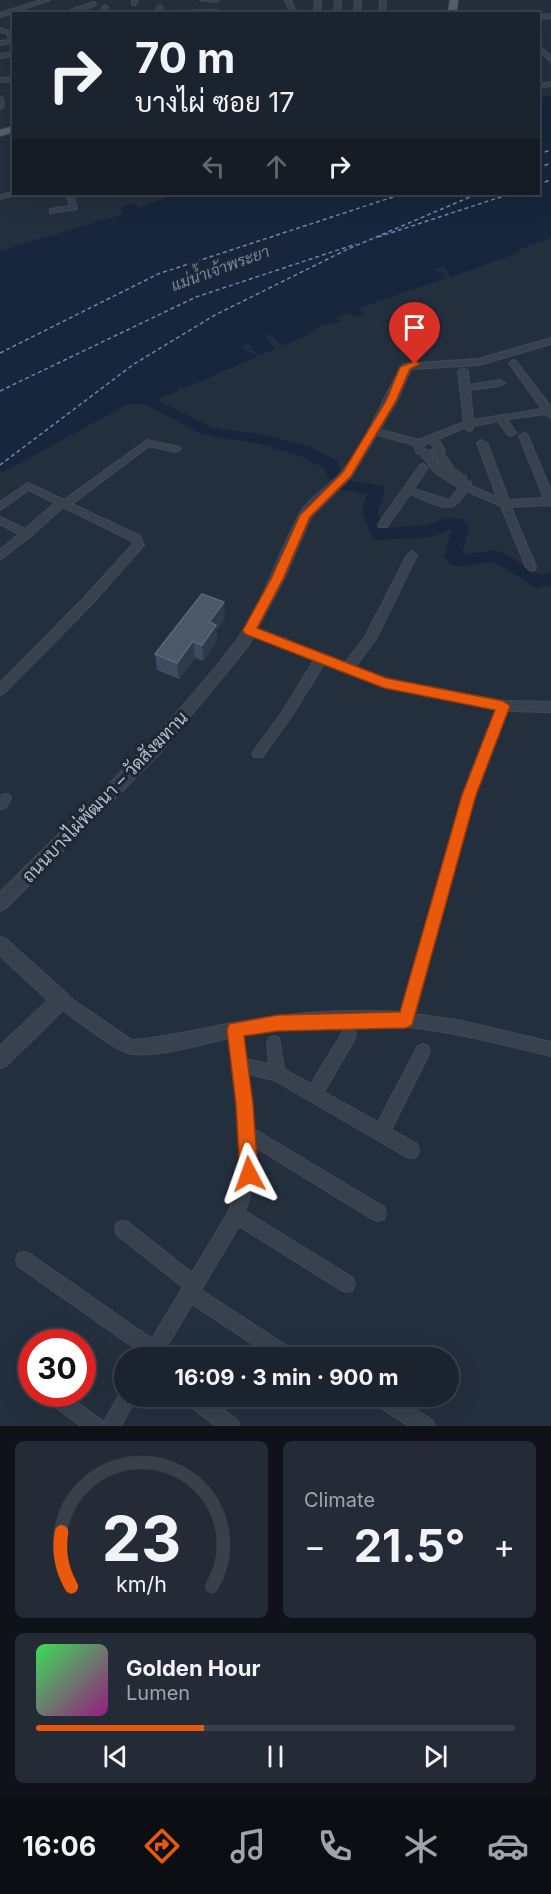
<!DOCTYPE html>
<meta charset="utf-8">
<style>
:root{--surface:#1b232e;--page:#242b36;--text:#f1f3f6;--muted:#a0a4aa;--line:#39404a;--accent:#ea580c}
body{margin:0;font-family:Inter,Sarabun,sans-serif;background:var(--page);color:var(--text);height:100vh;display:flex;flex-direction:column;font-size:22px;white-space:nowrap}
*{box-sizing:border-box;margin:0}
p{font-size:20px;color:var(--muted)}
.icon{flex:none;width:33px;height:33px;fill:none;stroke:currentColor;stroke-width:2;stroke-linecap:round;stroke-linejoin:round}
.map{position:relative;height:1426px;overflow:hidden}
.panel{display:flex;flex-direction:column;gap:15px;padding:15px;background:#0f1319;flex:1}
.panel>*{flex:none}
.top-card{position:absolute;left:12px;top:12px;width:528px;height:183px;border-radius:0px;box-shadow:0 6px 24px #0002,0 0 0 2px var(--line);background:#1b232e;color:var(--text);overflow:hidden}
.speed{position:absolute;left:18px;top:1329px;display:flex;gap:12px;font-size:30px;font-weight:700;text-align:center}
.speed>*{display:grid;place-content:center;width:78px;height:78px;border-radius:50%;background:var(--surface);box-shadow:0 6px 24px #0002,0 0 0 2px var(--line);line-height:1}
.speed .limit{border:9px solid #d22;background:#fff;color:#111}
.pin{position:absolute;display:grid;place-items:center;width:51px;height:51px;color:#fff;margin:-62px -26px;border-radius:50% 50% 50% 0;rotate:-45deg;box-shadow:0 0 6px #0007}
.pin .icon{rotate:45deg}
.me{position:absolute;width:66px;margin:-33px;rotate:356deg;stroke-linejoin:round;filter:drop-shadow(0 0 4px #0008)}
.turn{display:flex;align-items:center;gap:21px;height:126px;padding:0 24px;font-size:27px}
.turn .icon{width:78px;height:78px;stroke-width:2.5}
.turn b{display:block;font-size:42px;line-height:51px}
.lanes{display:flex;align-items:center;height:57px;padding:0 24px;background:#0003;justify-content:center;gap:30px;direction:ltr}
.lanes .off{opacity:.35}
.big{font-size:45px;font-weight:700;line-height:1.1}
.panel .widget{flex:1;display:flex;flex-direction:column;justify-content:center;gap:9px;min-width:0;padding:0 21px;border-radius:9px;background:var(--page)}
.panel .dial{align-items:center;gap:0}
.dial svg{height:156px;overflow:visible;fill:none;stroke:var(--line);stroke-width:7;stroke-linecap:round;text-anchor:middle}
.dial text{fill:var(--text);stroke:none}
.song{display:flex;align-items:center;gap:18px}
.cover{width:72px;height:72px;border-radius:9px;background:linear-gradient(135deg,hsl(130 70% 55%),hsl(310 70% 35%))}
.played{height:6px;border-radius:3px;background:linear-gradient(90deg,var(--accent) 35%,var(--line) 35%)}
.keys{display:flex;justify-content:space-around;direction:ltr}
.heat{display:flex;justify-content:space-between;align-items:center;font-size:33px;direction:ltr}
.panel .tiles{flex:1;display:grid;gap:15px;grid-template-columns:1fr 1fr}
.widget:last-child{grid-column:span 2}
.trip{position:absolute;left:114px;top:1347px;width:345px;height:60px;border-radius:30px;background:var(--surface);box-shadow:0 6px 24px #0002,0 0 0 2px var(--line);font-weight:700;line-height:60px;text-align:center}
.menu{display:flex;height:96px;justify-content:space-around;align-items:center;background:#0b0e12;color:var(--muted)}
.menu .icon{width:42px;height:42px}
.menu .on{color:var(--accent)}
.menu b{font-size:27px;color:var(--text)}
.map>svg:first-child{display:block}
.water{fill:#17263c}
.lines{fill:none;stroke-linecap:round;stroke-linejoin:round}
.river{fill:#17263c;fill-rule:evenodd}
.ferry{stroke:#6d86a8;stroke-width:1.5;stroke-dasharray:4 3;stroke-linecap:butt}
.minor-casing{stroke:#414a57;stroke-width:2}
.tertiary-casing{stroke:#414a57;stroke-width:2}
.primary-casing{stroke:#414a57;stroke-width:2}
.minor{fill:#38414e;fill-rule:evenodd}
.tertiary{fill:#38414e;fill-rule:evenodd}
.primary{fill:#56606e;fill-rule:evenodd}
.wall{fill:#3f4b5c}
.shaded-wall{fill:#2f3b4b}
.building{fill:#4b5868;stroke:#5c6777;stroke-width:1.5}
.route{fill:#ea580c;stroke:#983908;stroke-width:1.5}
.labels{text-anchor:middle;stroke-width:6;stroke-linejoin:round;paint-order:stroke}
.far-water-label{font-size:16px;font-style:italic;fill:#6d86a8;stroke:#1d2633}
.street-label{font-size:18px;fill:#b4bcc9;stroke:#1d2633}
</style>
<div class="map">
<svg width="551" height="1426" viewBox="0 0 551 1426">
<rect width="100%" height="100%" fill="#242f3e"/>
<path class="water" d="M551,95V238L520,249L518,253L451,277L444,267L434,269L436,272L441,271L446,278L359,308L365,315L355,317L350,313L336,317L340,323C325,323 320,325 309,334C302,339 290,342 282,346L270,334L265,336L275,349L261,355L249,348L252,346L248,344L240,347L258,356L185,388L177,386L179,391L145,404H128L0,474V251L123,214L120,208L134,203L140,208L175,194H538L539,98Z"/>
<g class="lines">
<path class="river" d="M130,381L135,382L156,399L213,428L262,434L310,447L337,461L341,471L352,481L383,486L385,490L378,512L383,528L428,525L445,518L463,519L469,526L462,555L495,550L501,552L540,575L551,573V585L538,588L532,586C520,579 507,568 494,563C478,558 456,577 444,557L452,529L431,537L378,540L372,538L362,512L367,494L341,490L328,477L324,468L298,455L261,444L204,435L146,405L123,385Z"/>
<g class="ferry">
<path d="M538,154L551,150"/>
<path d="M538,168L551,163"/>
<path d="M538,184L551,180"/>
<path d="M378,237L510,194"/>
<path d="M0,353L158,274L402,194"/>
<path d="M0,391L196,297L356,244"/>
<path d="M0,465L134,364L215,315L348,249L477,194"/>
</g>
<defs>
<g id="minor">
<path d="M41,0H50L0,17V13Z"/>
<path d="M132,0H138L136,5H132Z"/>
<path d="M200,0H219L216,2Z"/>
<path d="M285,0H291L297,14H291Z"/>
<path d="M315,0H321L320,14H314Z"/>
<path d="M335,0H341L340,14H334Z"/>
<path d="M355,0H361L360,14H354Z"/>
<path d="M380,0H386L385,14H379Z"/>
<path d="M94,2L96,5L74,14H68L70,10Z"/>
<path d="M105,5L108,7L106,14H100L102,7Z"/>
<path d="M160,5L163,7L161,14H155L157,7Z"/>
<path d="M218,10L220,13H171L174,11Z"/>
<path d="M399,12H432L435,14H396Z"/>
<path d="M551,14V18L538,19V15Z"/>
<path d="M0,28L12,32L14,46L11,43L0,45V41L9,40L7,34L0,32Z"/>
<path d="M538,44L551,56V62L538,50Z"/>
<path d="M14,52V56L0,58V54Z"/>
<path d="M14,77V81L0,82V78Z"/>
<path d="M551,82V86L538,88V84Z"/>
<path d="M0,96L3,98L4,107L1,109Z"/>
<path d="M14,192L19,194L0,199V195Z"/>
<path d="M66,194H73L77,209L50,213V209L70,206Z"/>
<path d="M513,360L516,361L551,407V418L545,414L507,419L516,433L511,436L508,435L498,421L473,426L472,430L469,431L464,428L461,429L438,439L445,450L443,452L454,469L466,477V481L471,482V486L497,497L477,443L482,440L487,443L509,500L544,498L519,436L524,433L527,434L551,491V506L547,505L511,507L536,567L535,570L531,571L526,567L501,506L467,491C463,496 459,504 453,506C442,510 421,498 410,494L387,527H379L378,525L379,523L420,465L423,464L428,467L414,489L449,500L459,488L437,474L420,454L417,453L414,445L371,433V429L374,428L419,440L464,422L458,371L463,368L468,371L469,385L500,380L505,383L500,386L470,390L473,420L542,409L509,363ZM427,443L432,444L434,449L429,451L424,449L423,447ZM435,455L446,471L432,456Z"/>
<path d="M147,440L179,447L181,449L176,452L149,446L72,504L140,536L144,545L90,606L4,693L0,695V683L82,600L133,544L132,541L63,507L31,536L0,560V550L19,534L0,524V517L25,529L55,503L29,490L0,510V502L28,483L64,500Z"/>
<path d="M412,551L417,555L376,639L355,667L386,679L503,701L551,702V712L507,711L475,795L415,1014L462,1021L551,1042V1056C504,1045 456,1032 407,1027C353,1022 297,1026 243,1035L246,1059L269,1064L267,1043L269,1038L274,1036L279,1038L284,1069L311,1084L344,1030L349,1028L354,1030L356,1035L354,1040L324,1092L378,1122L418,1046L423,1044L428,1046L430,1051L428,1056L391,1130L417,1144L419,1150L417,1156L411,1158L405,1156L274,1080L248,1074L254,1129L384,1207L386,1213L384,1219L378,1221L372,1219L255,1147L257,1174L245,1211L353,1278L355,1284L353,1290L347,1292L341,1290L239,1226L201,1290L296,1352L299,1358H274L192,1304L160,1358H141L143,1354L18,1266L16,1260L18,1254L24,1252L30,1254L152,1339L183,1287L117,1235L115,1229L117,1223L123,1221L129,1223L192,1273L229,1211L241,1174L236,1104L229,1038C202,1044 160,1057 133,1054C117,1053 72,1016 56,1005L54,1000L56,995L61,993L66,995L132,1040C171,1037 207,1027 245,1021C296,1012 349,1009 401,1012L463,795L496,709L384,687L324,664L291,717L262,757H254L252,754L254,751L283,711L314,660L245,633L243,630L249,626L253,627L345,663L365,637L407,555Z"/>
<path d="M5,794L10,795L11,799L5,808L0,809V796Z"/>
<path d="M124,1388V1396H137L121,1426H81L45,1400L42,1394H66L104,1422L122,1390Z"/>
<path d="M181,1396H206L237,1420L240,1426H216L184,1402Z"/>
<path d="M368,1396H395L432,1420L435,1426H409L371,1402Z"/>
</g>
<g id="tertiary">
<path d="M551,338V344L479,365L411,369L397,401L351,477L311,517L284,579L248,646L160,753L6,908L0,911V892C82,811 166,733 236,641C264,603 276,556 299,515C308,497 331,486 343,470C369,438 382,398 403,364L478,359Z"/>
<path d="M0,937L6,939L67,994L70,1000L67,1006L7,1065L0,1068V1046L48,1000L0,956Z"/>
</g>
<g id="primary">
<path d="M450,0H458L456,14H448Z"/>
<path d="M14,126V132L0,136V130Z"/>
</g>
</defs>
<use href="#minor" class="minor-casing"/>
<use href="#tertiary" class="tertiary-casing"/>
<use href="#primary" class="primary-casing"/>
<use href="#minor" class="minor"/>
<use href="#tertiary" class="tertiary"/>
<use href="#primary" class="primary"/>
</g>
<path class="wall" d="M225,619L216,630L217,641L203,661L195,658L179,679L157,670L155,654Z"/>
<g class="shaded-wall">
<path d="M224,602L225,619L216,630L217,641L203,661L202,645L209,622Z"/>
<path d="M193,641L195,658L179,679L177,663Z"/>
</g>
<path class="building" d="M202,594L224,602L209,622L216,625L202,645L193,641L177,663L155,654Z"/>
<path class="route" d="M415,361L420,364L410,369L396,401L351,476L310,517L283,579L257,628L386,678L503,701L510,706L476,795L412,1025L406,1028L278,1031L244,1036L253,1104L258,1174L255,1180L249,1183L243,1180L240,1174L236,1104L227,1030L229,1024L278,1015L400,1012L462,795L495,710L384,688L245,634L243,630L271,579L300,515L343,472L386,401L400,367Z"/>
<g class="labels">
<g class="far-water-label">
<text transform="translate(220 268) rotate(-20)" y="6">แม่น้ำเจ้าพระยา</text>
</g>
<g class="street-label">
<text transform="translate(105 797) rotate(-46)" y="6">ถนนบางไผ่พัฒนา – วัดสังฆทาน</text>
</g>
</g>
</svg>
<div class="speed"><div class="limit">30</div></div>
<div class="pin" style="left:415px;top:364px;background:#d93025"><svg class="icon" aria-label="arrive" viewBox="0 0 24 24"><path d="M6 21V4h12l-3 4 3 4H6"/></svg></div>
<svg class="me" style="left:249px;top:1174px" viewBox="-20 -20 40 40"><path d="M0-17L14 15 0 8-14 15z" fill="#ea580c" stroke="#fff" stroke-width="4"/></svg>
<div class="trip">16:09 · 3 min · 900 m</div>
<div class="top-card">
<div class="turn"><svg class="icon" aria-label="right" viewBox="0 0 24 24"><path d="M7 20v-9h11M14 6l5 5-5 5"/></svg><div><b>70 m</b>บางไผ่ ซอย 17</div></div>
<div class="lanes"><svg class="icon off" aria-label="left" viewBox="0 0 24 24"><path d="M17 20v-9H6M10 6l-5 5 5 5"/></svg><svg class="icon off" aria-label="ahead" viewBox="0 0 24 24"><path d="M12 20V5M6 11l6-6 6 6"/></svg><svg class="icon" aria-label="right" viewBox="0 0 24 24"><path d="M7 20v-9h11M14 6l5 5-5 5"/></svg></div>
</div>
</div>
<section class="panel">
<div class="tiles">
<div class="widget dial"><svg viewBox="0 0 100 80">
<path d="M14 69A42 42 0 1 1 86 69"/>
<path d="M14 69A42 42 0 0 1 9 41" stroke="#ea580c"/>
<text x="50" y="56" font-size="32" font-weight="700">23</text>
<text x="50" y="72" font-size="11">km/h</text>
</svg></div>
<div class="widget"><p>Climate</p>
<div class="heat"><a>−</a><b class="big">21.5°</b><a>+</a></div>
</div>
<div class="widget">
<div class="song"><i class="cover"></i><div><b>Golden Hour</b><p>Lumen</p></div></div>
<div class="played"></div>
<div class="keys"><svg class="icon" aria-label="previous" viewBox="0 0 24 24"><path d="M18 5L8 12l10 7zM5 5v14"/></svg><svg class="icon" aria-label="pause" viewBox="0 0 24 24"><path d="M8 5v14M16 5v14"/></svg><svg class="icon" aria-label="next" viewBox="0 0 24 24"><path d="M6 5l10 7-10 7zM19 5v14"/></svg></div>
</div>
</div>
</section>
<nav class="menu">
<b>16:06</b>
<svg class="icon on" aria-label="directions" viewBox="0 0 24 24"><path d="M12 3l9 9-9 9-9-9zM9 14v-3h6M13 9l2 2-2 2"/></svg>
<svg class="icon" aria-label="music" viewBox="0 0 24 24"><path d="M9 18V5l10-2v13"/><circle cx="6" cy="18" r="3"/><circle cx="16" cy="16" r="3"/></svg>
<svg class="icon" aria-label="phone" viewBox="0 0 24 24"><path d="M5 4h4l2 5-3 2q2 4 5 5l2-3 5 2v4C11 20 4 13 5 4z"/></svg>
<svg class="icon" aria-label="climate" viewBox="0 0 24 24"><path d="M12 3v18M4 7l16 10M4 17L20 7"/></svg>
<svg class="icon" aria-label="car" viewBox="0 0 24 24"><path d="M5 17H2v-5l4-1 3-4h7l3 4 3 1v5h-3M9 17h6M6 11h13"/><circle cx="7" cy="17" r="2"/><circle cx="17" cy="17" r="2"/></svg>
</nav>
